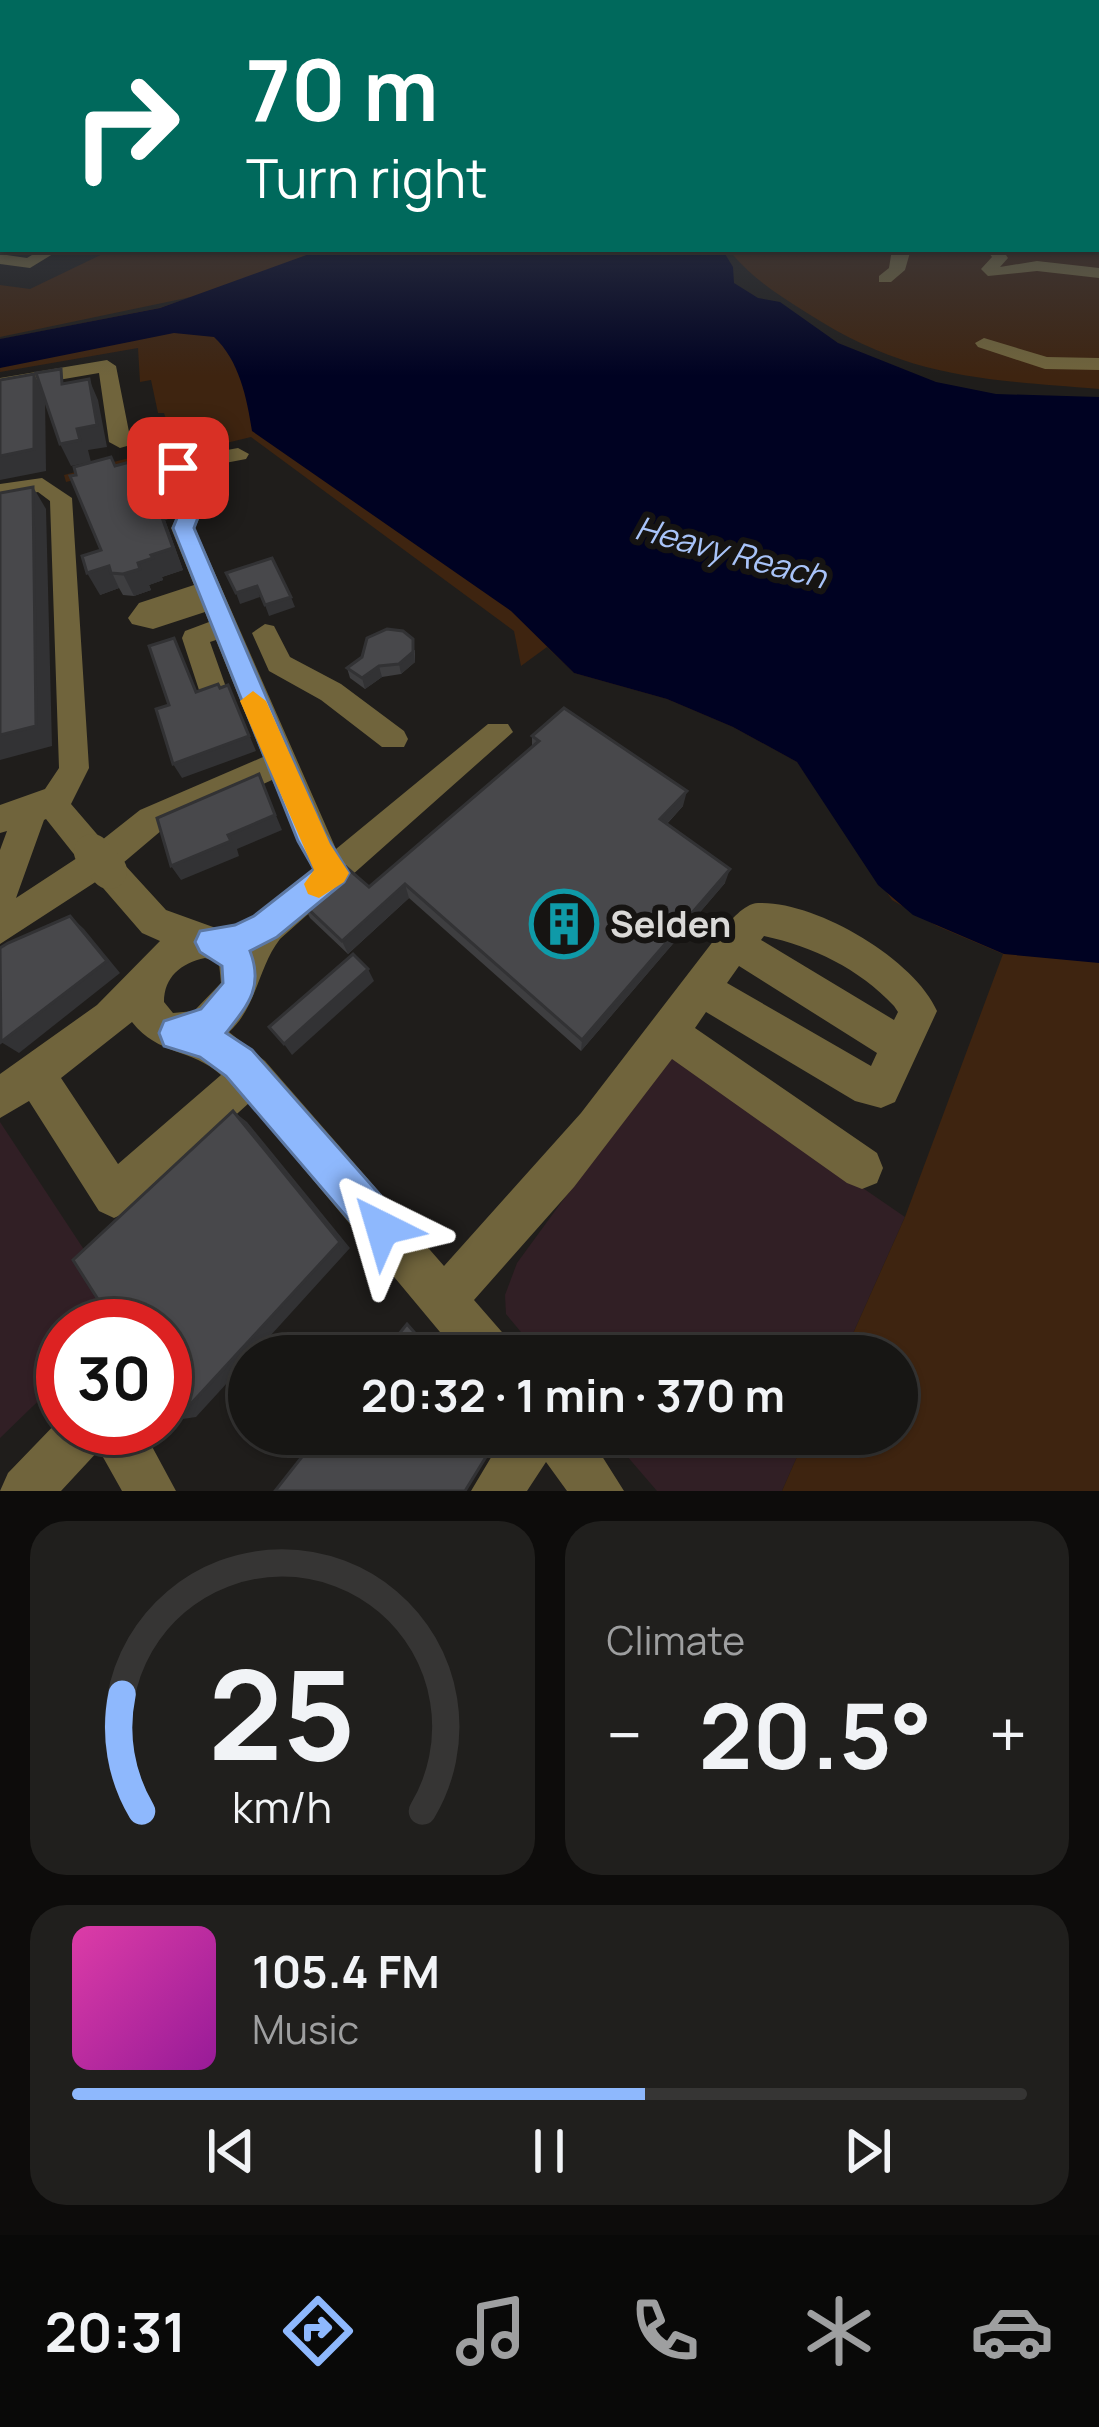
<!DOCTYPE html>
<meta charset="utf-8">
<style>
:root{--surface:#171614;--page:#201f1d;--text:#f1f3f6;--muted:#9e9fa0;--line:#363534;--accent:#8eb8fd}
body{margin:0;font-family:Manrope,sans-serif;background:var(--page);color:var(--text);height:100vh;display:flex;flex-direction:column;font-size:45px;white-space:nowrap}
*{box-sizing:border-box;margin:0}
p{font-size:39px;color:var(--muted)}
.icon{flex:none;width:66px;height:66px;fill:none;stroke:currentColor;stroke-width:2;stroke-linecap:round;stroke-linejoin:round}
.map{position:relative;height:1491px;overflow:hidden}
.sheet{display:flex;flex-direction:column;gap:30px;padding:30px;background:#0d0c0b;flex:1}
.sheet>*{flex:none}
.guide{position:absolute;left:0px;top:0px;width:1101px;height:252px;box-shadow:0 3px 9px #0004,0 0 0 3px var(--line);background:#00695c;color:#fff;overflow:hidden}
.speed{position:absolute;left:36px;top:1299px;display:flex;gap:24px;font-size:60px;font-weight:700;text-align:center}
.speed>*{display:grid;place-content:center;width:156px;height:156px;border-radius:50%;background:var(--surface);box-shadow:0 3px 9px #0004,0 0 0 3px var(--line);line-height:1}
.speed .limit{border:18px solid #d22;background:#fff;color:#111}
.pin{position:absolute;display:grid;place-items:center;width:102px;height:102px;color:#fff;margin:-51px;border-radius:24px;box-shadow:0 6px 18px #0006}
.me{position:absolute;width:132px;margin:-66px;rotate:320deg;stroke-linejoin:round;filter:drop-shadow(0 0 9px #0008)}
.turn{display:flex;align-items:center;gap:42px;height:252px;padding:0 48px;font-size:54px}
.turn .icon{width:156px;height:156px;stroke-width:2.5}
.turn b{display:block;font-size:84px;line-height:102px}
.big{font-size:90px;font-weight:700;line-height:1.1}
.sheet .tile{flex:1;display:flex;flex-direction:column;justify-content:center;gap:18px;min-width:0;padding:0 42px;border-radius:36px;background:var(--page)}
.sheet .dial{align-items:center;gap:0}
.dial svg{height:312px;overflow:visible;fill:none;stroke:var(--line);stroke-width:7;stroke-linecap:round;text-anchor:middle}
.dial text{fill:var(--text);stroke:none}
.song{display:flex;align-items:center;gap:36px}
.cover{width:144px;height:144px;border-radius:18px;background:linear-gradient(135deg,hsl(320 70% 55%),hsl(300 70% 35%))}
.played{height:12px;border-radius:6px;background:linear-gradient(90deg,var(--accent) 60%,var(--line) 60%)}
.keys{display:flex;justify-content:space-around;direction:ltr}
.heat{display:flex;justify-content:space-between;align-items:center;font-size:66px;direction:ltr}
.sheet .tiles{flex:1;display:grid;gap:30px;grid-template-columns:1fr 1fr}
.tile:last-child{grid-column:span 2}
.trip{position:absolute;left:228px;top:1335px;width:690px;height:120px;border-radius:60px;background:var(--surface);box-shadow:0 3px 9px #0004,0 0 0 3px var(--line);font-weight:700;line-height:120px;text-align:center}
.menu{display:flex;height:192px;justify-content:space-around;align-items:center;background:#090908;color:var(--muted)}
.menu .icon{width:84px;height:84px}
.menu .current{color:var(--accent)}
.menu b{font-size:54px;color:var(--text)}
.map>svg:first-child{display:block}
.commercial{fill:#311f25}
.green{fill:#3e2410}
.water{fill:#000222}
.lines{fill:none;stroke-linecap:round;stroke-linejoin:round}
.minor{fill:#70643c;fill-rule:evenodd}
.minor-bridge{stroke:#70643c;stroke-width:36}
.wall{fill:#3e3e40}
.shaded-wall{fill:#323234}
.building{fill:#48484b;stroke:#323234;stroke-width:3}
.route{fill:#8eb8fd;stroke:#5c78a4;stroke-width:3}
.slow{fill:#f59e0b}
.labels{text-anchor:middle;stroke-width:12;stroke-linejoin:round;paint-order:stroke}
.far-water-label{font-size:33px;font-style:italic;fill:#a8c3f8;stroke:#161412}
.poi-label{font-size:36px;font-weight:bold;fill:#dad9d7;stroke:#161412;text-anchor:start}
</style>
<div class="map">
<svg width="1099" height="1491" viewBox="0 0 1099 1491">
<rect width="100%" height="100%" fill="#1f1d1b"/>
<g class="commercial">
<path d="M669,1055L905,1217L843,1356H541L506,1314L505,1295L517,1263Z"/>
<path d="M0,1122L127,1315L116,1326H63V1377L0,1438Z"/>
<path d="M608,1434H807L782,1491H657Z"/>
</g>
<g class="green">
<path d="M1099,167V389C981,379 910,379 807,313C777,294 750,277 728,249H1098Z"/>
<path d="M113,249H477L1099,696V1491H782L807,1434H897V1356H843L905,1217L1003,954L937,926L892,900L797,762L733,727L667,699L574,673L547,647L521,666L514,631L251,437L66,482L64,475L175,446L164,413H158L151,380L140,382L138,348L0,372L1,339L159,308L191,297L0,337V285L30,289Z"/>
</g>
<path class="water" d="M323,249H722L733,267L734,283L758,298L780,302L838,343L936,382L996,394L1099,397V963L1004,954L913,915L878,885L797,762L733,727L667,699L574,673L511,611L252,431C247,398 239,360 214,337L174,333L0,368V339L160,308Z"/>
<g class="lines">
<g class="minor">
<path d="M42,249H61L30,268L0,264V254L27,258Z"/>
<path d="M892,249H911L905,270L891,282H879V276L889,268Z"/>
<path d="M986,249H1002L1008,258L1000,267L1037,261L1099,268V278L1037,271L988,276L981,269L992,257Z"/>
<path d="M984,338L1047,357L1099,358V370L1045,369L978,347L975,343Z"/>
<path d="M107,360L116,366L131,442L127,446L120,448L109,442L99,373L0,390V378Z"/>
<path d="M238,448L249,454L246,459L204,467L211,492L195,528L336,849L488,724H508L513,732L280,939C258,967 257,1007 229,1032L265,1061L444,1266L581,1113L721,931C731,921 743,904 758,903C814,900 915,959 937,1011L895,1102L881,1108L855,1101L706,1012L695,1028L877,1153L883,1168L877,1183L862,1189L847,1183L672,1059L574,1187L474,1300L508,1339L515,1356H460L249,1103L129,1211L114,1218L99,1211L29,1101L0,1118V1074L97,1005L160,941L142,933L97,881L0,944V850L7,831L0,833V805L45,789L59,768L50,501L38,492L0,498V484L42,478L72,498L89,768L71,804L102,840L140,810L263,757L216,640L210,642L227,690L213,701L199,690L182,638L185,631L209,622L205,612L153,629L132,624L128,618L139,603L194,585L171,528L189,492L183,471L150,478L139,471L150,464ZM272,780L312,869L238,936L166,910L123,863L162,830ZM46,819L77,858L16,898L44,820ZM764,936C814,947 858,968 894,1006L898,1012L894,1020L761,940ZM205,958L219,963L221,983L194,1011L173,1013L164,1002C164,977 181,963 205,958ZM739,966L877,1053L871,1066L727,983ZM132,1022C159,1056 191,1048 221,1075L118,1164L61,1078Z"/>
<path d="M265,624L274,626L290,657L341,684L404,731L408,739L404,747H382L321,700L269,671L252,633Z"/>
<path d="M63,1416V1428H142L176,1491H122L99,1450L61,1491H0L8,1473Z"/>
<path d="M505,1434H588L624,1491H567L546,1462L527,1491H471Z"/>
</g>
<path class="minor-bridge" d="M92,852L109,871"/>
</g>
<g class="wall">
<path d="M115,466L142,467L180,501L171,518L165,520L183,570L162,577L163,580L149,585L151,590L134,596L123,595L119,588L100,595L101,550Z"/>
<path d="M415,650V662L401,674L382,677L365,689L350,678L347,668Z"/>
<path d="M532,736L683,806L667,824L725,883L581,1051L409,898L348,954L310,918L303,904L369,887L532,747Z"/>
</g>
<g class="shaded-wall">
<path d="M34,374L45,395L46,471L0,480V456Z"/>
<path d="M89,379L98,400L107,447L88,450L91,462L71,466L60,444Z"/>
<path d="M170,479L180,501L171,518L165,520L183,570L162,577L163,580L149,585L151,590L134,596L123,574L151,555L155,498Z"/>
<path d="M33,487L46,509L52,746L0,760V735Z"/>
<path d="M109,566L119,588L100,595L87,573Z"/>
<path d="M257,586L260,597L240,604L236,593Z"/>
<path d="M291,597L295,607L269,616L265,605Z"/>
<path d="M413,639L415,662L401,674L399,664Z"/>
<path d="M379,666L382,677L365,689L362,678Z"/>
<path d="M228,685L256,751L182,778L173,764Z"/>
<path d="M259,774L282,830L237,849L239,856L181,880L171,866L228,835Z"/>
<path d="M687,791L683,806L657,834L660,819Z"/>
<path d="M730,869L725,883L581,1051L582,1040Z"/>
<path d="M405,884L409,898L348,954L342,941Z"/>
<path d="M70,916L84,929L120,973L19,1053L1,1042Z"/>
<path d="M368,969L374,981L292,1055L284,1044Z"/>
<path d="M233,1111L247,1122L350,1248L252,1356H249V1359L196,1417L176,1420Z"/>
</g>
<g class="building">
<path d="M61,369L62,384L89,379L97,425L77,429L80,440L60,444L36,373Z"/>
<path d="M34,374V449L0,456V380Z"/>
<path d="M111,457L115,466L137,460L142,467L163,462L170,479L161,496L155,498L173,548L151,555L153,558L138,563L140,569L123,574L111,573L109,566L87,573L82,556L101,550L70,476L76,475L74,467Z"/>
<path d="M33,487L36,726L0,735V493Z"/>
<path d="M272,558L291,597L265,605L257,586L236,593L226,573Z"/>
<path d="M387,629L403,631L413,639V652L399,664L379,666L362,678L347,668L362,657L367,638Z"/>
<path d="M174,638L196,692L218,684L220,688L228,685L249,736L173,764L156,709L169,705L149,646Z"/>
<path d="M564,708L687,791L660,819L730,869L582,1040L405,884L342,941L303,904L346,867L369,887L539,741L532,736Z"/>
<path d="M259,774L275,815L228,835L231,841L171,866L157,818Z"/>
<path d="M70,916L107,961L1,1042L0,948L8,943Z"/>
<path d="M353,954L368,969L284,1044L269,1027Z"/>
<path d="M233,1111L340,1242L176,1420L165,1402V1326H115L73,1260Z"/>
<path d="M407,1324L435,1356H381Z"/>
<path d="M320,1434H500L465,1491H275Z"/>
</g>
<linearGradient id="sky" x2="0" y2="1"><stop stop-color="#11100f"/><stop offset="0.44" stop-color="#3c404a"/><stop offset="1" stop-color="#3c404a" stop-opacity="0"/></linearGradient>
<rect width="1099" height="376" fill="url(#sky)"/>
<path class="route" d="M192,459L202,465L210,486L194,528L325,834L349,873L344,882L277,937L250,951C264,987 248,1005 226,1033L252,1050L397,1214L403,1228L397,1242L382,1248L368,1242L226,1076L200,1057L164,1046L159,1033L164,1021L201,1009L223,983L222,966L200,952L195,942L200,931L235,925L254,916L314,869L298,841L173,528L190,486L185,473L168,468Z"/>
<path class="slow" d="M253,691L266,701L330,844L349,873L344,882L319,898L308,894L304,884L314,870L240,701Z"/>
<defs>
<symbol id="building-ring" viewBox="-11 -11 22 22"><circle r="9.5" fill="#161412" stroke="#0f9aa8" stroke-width="1.5"/><path d="M-4-6H4V6H1V3H-1V6H-4ZM-2.5-4.3h1.7v1.8h-1.7ZM.8-4.3h1.7v1.8H.8ZM-2.5-1h1.7V.8h-1.7ZM.8-1h1.7V.8H.8Z" fill="#0f9aa8"/></symbol>
</defs>
<g fill-rule="evenodd">
<use href="#building-ring" x="526" y="886" width="76" height="76"/>
</g>
<g class="labels">
<g class="far-water-label">
<text transform="translate(731 552) rotate(15)" y="12">Heavy Reach</text>
</g>
<g class="poi-label">
<text x="610" y="937">Selden</text>
</g>
</g>
</svg>
<div class="speed"><div class="limit">30</div></div>
<div class="pin" style="left:178px;top:468px;background:#d93025"><svg class="icon" aria-label="arrive" viewBox="0 0 24 24"><path d="M6 21V4h12l-3 4 3 4H6"/></svg></div>
<svg class="me" style="left:382px;top:1228px" viewBox="-20 -20 40 40"><path d="M0-17L14 15 0 8-14 15z" fill="#8eb8fd" stroke="#fff" stroke-width="4"/></svg>
<div class="trip">20:32 · 1 min · 370 m</div>
<div class="guide">
<div class="turn"><svg class="icon" aria-label="right" viewBox="0 0 24 24"><path d="M7 20v-9h11M14 6l5 5-5 5"/></svg><div><b>70 m</b>Turn right</div></div>
</div>
</div>
<section class="sheet">
<div class="tiles">
<div class="tile dial"><svg viewBox="0 0 100 80">
<path d="M14 69A42 42 0 1 1 86 69"/>
<path d="M14 69A42 42 0 0 1 9 39" stroke="#8eb8fd"/>
<text x="50" y="56" font-size="32" font-weight="700">25</text>
<text x="50" y="72" font-size="11">km/h</text>
</svg></div>
<div class="tile"><p>Climate</p>
<div class="heat"><a>−</a><b class="big">20.5°</b><a>+</a></div>
</div>
<div class="tile">
<div class="song"><i class="cover"></i><div><b>105.4 FM</b><p>Music</p></div></div>
<div class="played"></div>
<div class="keys"><svg class="icon" aria-label="previous" viewBox="0 0 24 24"><path d="M18 5L8 12l10 7zM5 5v14"/></svg><svg class="icon" aria-label="pause" viewBox="0 0 24 24"><path d="M8 5v14M16 5v14"/></svg><svg class="icon" aria-label="next" viewBox="0 0 24 24"><path d="M6 5l10 7-10 7zM19 5v14"/></svg></div>
</div>
</div>
</section>
<nav class="menu">
<b>20:31</b>
<svg class="icon current" aria-label="directions" viewBox="0 0 24 24"><path d="M12 3l9 9-9 9-9-9zM9 14v-3h6M13 9l2 2-2 2"/></svg>
<svg class="icon" aria-label="music" viewBox="0 0 24 24"><path d="M9 18V5l10-2v13"/><circle cx="6" cy="18" r="3"/><circle cx="16" cy="16" r="3"/></svg>
<svg class="icon" aria-label="phone" viewBox="0 0 24 24"><path d="M5 4h4l2 5-3 2q2 4 5 5l2-3 5 2v4C11 20 4 13 5 4z"/></svg>
<svg class="icon" aria-label="climate" viewBox="0 0 24 24"><path d="M12 3v18M4 7l16 10M4 17L20 7"/></svg>
<svg class="icon" aria-label="car" viewBox="0 0 24 24"><path d="M5 17H2v-5l4-1 3-4h7l3 4 3 1v5h-3M9 17h6M6 11h13"/><circle cx="7" cy="17" r="2"/><circle cx="17" cy="17" r="2"/></svg>
</nav>
